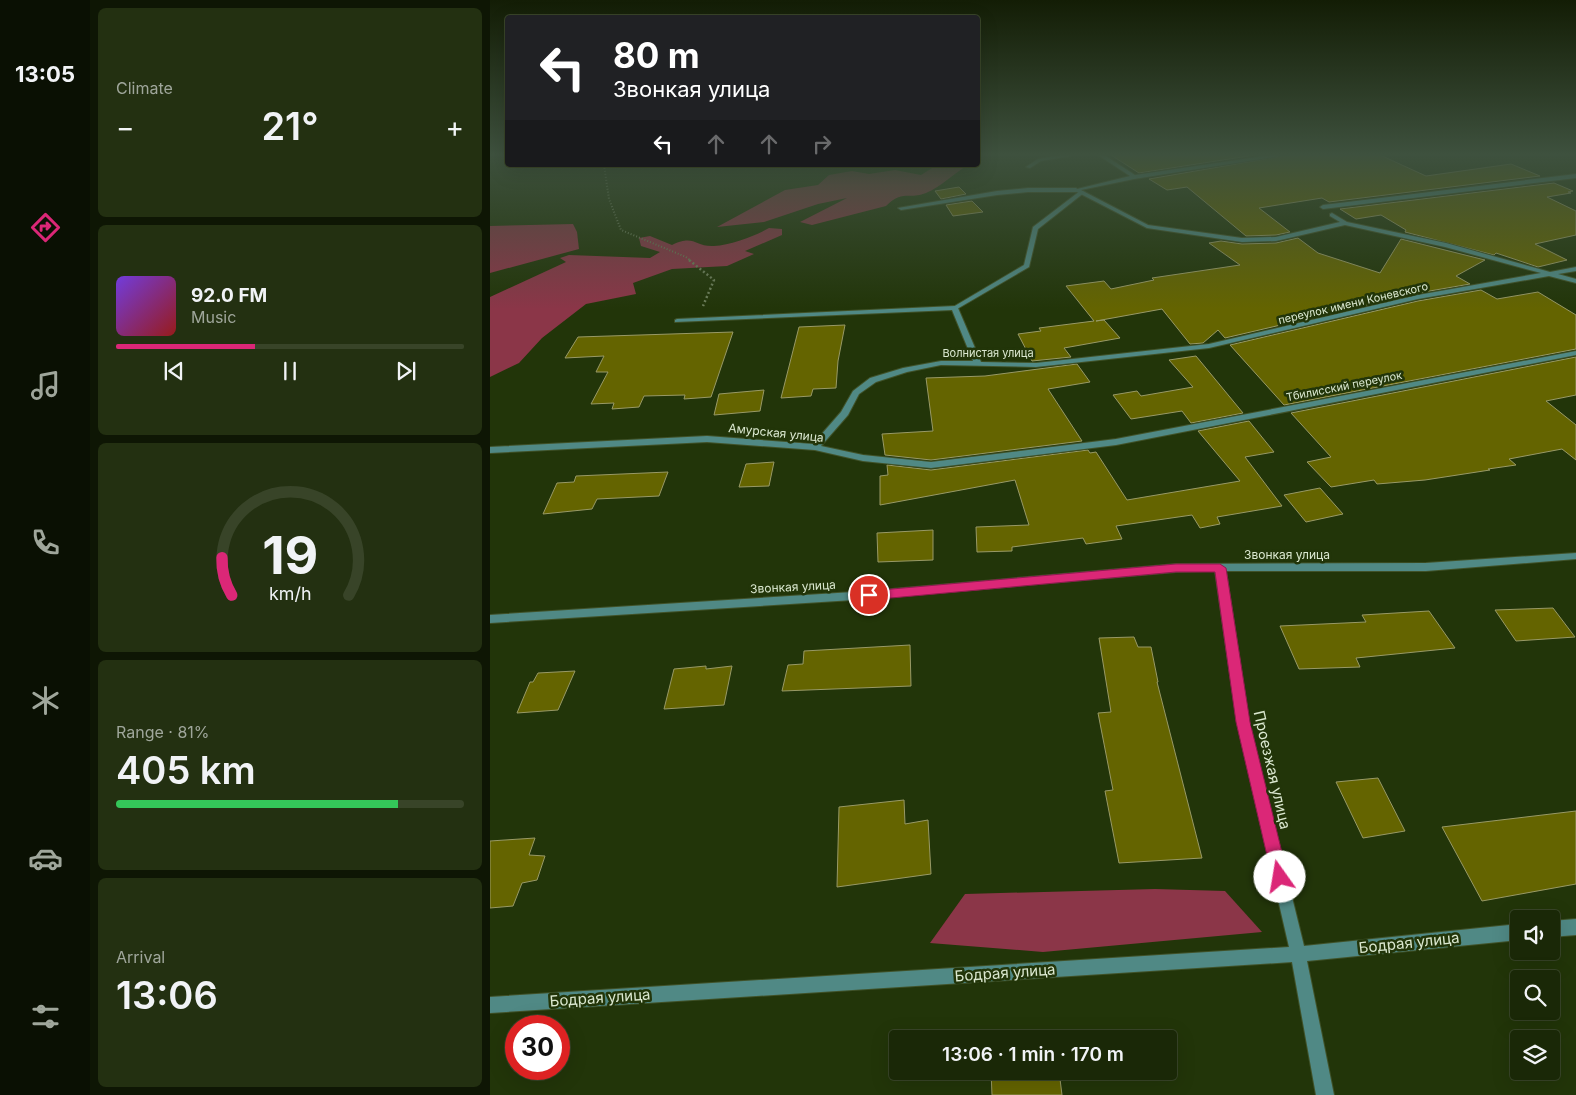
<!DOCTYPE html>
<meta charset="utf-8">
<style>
:root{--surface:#1a2807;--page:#233011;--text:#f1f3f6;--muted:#9fa69b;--line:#384428;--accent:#db2777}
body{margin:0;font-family:Inter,sans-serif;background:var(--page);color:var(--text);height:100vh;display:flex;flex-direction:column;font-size:19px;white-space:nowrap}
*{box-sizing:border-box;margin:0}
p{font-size:16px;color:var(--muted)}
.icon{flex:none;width:28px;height:28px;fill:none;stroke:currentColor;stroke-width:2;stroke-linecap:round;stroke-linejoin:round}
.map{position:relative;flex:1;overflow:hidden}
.side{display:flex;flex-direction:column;gap:8px;padding:8px;background:#0e1604;width:400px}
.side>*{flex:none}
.banner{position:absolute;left:15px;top:15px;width:475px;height:152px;border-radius:5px;box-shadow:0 5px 20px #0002,0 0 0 1px var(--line);background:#202124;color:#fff;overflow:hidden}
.buttons{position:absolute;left:1020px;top:910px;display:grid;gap:10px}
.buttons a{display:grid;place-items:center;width:50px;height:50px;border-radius:5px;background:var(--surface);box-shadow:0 5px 20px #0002,0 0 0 1px var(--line);font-size:25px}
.speed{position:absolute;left:15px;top:1015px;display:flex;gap:10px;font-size:25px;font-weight:700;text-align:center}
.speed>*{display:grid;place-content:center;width:65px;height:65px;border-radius:50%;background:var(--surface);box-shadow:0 5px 20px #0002,0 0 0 1px var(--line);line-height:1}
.speed .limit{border:8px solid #d22;background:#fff;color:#111}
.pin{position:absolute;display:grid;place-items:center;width:42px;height:42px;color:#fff;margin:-21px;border:2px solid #fff;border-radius:50%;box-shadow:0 1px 5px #0007}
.me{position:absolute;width:55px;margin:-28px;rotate:347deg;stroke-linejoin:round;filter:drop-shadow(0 0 4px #0008)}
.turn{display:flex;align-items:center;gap:18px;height:105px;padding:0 25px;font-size:22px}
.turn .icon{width:65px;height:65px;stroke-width:2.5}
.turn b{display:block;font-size:35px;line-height:42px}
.lanes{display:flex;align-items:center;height:48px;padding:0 25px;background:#0003;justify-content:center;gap:25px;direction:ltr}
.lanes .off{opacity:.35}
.big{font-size:38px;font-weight:600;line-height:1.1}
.side .card{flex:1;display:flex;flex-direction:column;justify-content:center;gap:8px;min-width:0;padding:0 18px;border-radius:8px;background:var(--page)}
.side .dial{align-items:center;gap:0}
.dial svg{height:130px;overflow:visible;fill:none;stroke:var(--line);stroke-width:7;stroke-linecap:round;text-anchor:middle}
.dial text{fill:var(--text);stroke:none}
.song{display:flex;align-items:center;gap:15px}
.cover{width:60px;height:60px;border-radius:8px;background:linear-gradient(135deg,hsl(260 70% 55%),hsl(0 70% 35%))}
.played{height:5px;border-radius:2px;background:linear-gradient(90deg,var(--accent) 40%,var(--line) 40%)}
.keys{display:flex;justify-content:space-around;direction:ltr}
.heat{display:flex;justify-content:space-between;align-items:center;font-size:28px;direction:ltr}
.charge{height:8px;border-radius:4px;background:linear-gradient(90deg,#34c759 81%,var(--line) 0)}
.trip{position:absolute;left:399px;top:1030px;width:288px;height:50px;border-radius:5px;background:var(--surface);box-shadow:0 5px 20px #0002,0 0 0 1px var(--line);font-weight:600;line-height:50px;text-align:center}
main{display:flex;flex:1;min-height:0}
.tab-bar{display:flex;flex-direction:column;width:90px;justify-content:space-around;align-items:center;background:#0a1003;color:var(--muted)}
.tab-bar .icon{width:35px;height:35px}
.tab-bar .active{color:var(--accent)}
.tab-bar b{font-size:22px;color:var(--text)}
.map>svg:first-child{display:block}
.green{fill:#8b3648}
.building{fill:#646400;stroke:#989966}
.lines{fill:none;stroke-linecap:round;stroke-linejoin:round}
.service-casing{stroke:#405229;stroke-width:2}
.minor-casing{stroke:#405229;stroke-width:2}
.path-far1{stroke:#6d7e5a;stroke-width:2;stroke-dasharray:1 2;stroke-linecap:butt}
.path{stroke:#6d7e5a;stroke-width:2.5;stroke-dasharray:2 2.5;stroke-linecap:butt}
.service{fill:#508985;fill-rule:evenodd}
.minor{fill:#508985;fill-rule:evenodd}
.route{fill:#db2777;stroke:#8e194d}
.labels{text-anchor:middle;stroke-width:5;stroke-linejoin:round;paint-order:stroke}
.far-street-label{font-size:11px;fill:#dbe8d0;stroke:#223509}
.street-label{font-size:12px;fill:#dbe8d0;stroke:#223509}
.near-street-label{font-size:15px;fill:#dbe8d0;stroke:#223509}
</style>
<main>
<nav class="tab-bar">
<b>13:05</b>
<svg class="icon active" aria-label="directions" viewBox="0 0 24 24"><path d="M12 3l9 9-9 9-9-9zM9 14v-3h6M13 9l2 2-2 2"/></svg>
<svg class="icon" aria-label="music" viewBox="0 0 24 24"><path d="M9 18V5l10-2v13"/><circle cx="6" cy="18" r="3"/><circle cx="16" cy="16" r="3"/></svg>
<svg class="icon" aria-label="phone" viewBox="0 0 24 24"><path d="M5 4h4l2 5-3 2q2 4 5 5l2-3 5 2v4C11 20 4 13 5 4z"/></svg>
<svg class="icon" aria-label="climate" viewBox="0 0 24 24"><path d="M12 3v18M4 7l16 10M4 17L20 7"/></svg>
<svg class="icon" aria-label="car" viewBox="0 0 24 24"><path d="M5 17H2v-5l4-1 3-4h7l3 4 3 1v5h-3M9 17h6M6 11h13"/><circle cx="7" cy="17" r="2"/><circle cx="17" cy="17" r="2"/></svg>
<svg class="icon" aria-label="filters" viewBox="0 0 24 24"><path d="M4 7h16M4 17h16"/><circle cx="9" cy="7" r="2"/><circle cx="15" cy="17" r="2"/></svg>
</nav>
<section class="side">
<div class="card"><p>Climate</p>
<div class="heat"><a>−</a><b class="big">21°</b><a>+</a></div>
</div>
<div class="card">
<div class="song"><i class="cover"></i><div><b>92.0 FM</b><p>Music</p></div></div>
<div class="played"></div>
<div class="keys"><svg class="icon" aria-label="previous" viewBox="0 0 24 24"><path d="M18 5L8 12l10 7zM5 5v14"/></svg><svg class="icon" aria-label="pause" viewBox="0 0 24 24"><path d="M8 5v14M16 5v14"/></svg><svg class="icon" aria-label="next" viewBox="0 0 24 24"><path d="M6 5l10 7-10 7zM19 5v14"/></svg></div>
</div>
<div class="card dial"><svg viewBox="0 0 100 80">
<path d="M14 69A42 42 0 1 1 86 69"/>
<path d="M14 69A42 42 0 0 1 8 46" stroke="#db2777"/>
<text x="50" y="56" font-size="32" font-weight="700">19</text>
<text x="50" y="72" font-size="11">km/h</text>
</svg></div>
<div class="card"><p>Range · 81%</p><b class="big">405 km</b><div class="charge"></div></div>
<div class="card"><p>Arrival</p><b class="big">13:06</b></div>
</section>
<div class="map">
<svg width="1086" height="1095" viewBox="0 0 1086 1095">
<rect width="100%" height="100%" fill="#223509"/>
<g class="green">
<path d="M447,165H478C463,174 452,186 436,193C418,200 413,189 396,206L322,225L310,222L357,198L328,204L274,222L227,227L295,190L328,185L339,175L362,171L379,174L405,170L431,175Z"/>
<path d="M83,224L87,232L89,249L0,273V226Z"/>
<path d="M279,228L292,229V235L255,251L264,254L237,266L182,269L143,283L146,294L96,304L52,338L29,363L0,377V297L76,262L70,258L79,255L160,258L170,252L151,246L149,238L160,236L182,245C205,234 204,247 224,246C241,245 265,236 279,228Z"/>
<path d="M665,889L735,891L772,932L553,952L440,943L475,894Z"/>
</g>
<g class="building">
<path d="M621,155H765L649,173Z"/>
<path d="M798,155H890L936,176L1021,164L1050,176L839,202L832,198L769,208L800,232L786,235L756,236L697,187L677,190L659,179Z"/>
<path d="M1064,183L1083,191L1078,192L1081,193L1057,197L1086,211V235L1045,244L1077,260L1048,267L1006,253L1004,255L915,232L916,230L891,215L866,219L850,209Z"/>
<path d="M469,187L476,194L451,199L445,191Z"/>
<path d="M482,201L493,212L463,216L456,205Z"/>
<path d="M808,238L828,253L890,273L911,239L995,260L966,276L980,284L928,293L735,338L728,330L713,343L700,344L672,309L606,321L614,320L630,338L574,348L581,357L542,361L528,334L551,331L549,328L604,321L576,286L614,281L621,289L664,280L662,278L750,265L719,243L731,241L752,244L786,243Z"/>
<path d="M991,290L1007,299L1048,292L1086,315V349L794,405L740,345L928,301Z"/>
<path d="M355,325L348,361L346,388L323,389L321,396L291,398L309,327Z"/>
<path d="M243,332L221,397L194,399L195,395L154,396L149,407L122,409L124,403L101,404L118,372H106L114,356L75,358L88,337Z"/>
<path d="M706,356L753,413L701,423L692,411L641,419L623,395L647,391L651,396L703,387L679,360Z"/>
<path d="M1086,357V395L1056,401L1086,425V460L1072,449L1019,459L1026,465L998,469L1000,470L935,480L887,484L884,480L841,487L817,462L841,457L801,413Z"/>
<path d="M587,364L600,382L558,389L592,441L441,460L395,455L392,434L443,431L436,378L495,376Z"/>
<path d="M274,390L270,411L224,415L229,394Z"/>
<path d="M759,421L784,452L755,457L792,506L727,517L730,524L710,528L702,515L626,526L632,539L596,544L593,538L522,547V551L487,552L486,527L539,525L525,480L390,505V476L398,475L397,465L441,470L598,450L600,453L606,452L637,500L750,481L708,431Z"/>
<path d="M284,462L279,486L249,487L256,464Z"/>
<path d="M178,472L169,496L107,499L102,509L53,514L67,483L84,482L86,476Z"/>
<path d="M830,488L853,514L816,522L794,495Z"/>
<path d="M443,530V560L388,562L387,533Z"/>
<path d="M1063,608L1085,637L1026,641L1005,610Z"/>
<path d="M939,611L965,648L866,658L870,667L809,669L790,626L876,622L872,615Z"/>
<path d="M644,637L648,647H661L668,682H667L712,858L629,863L615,791L623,790L608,713L621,712L609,638Z"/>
<path d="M420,645L421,686L292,691L298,665L313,664L314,651Z"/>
<path d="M216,666V669L242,666L234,705L174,709L184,669Z"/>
<path d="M85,671L68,710L27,713L40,682H43L48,673Z"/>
<path d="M888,778L915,831L873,838L846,782Z"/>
<path d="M414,800L415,824L438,820L441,874L347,887L349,807Z"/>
<path d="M1086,811V884L992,901L952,827Z"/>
<path d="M45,838L39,855L55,856L47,880L32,883L23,906L0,908V841Z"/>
<path d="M542,1032L543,1039H524L523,1033Z"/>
<path d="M501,1071H569L572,1095H502Z"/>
</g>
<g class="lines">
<defs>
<g id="service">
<path d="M571,155H586L551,161L540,168L536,167L548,159Z"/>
<path d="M538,188H586L589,190L586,192H538L507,195L411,210L408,208L507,191Z"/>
<path d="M590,191L595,192L548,229L539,267L467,309H463V307L534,265L543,227Z"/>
</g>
<g id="minor">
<path d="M608,155H614L645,175L781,155H796L644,179L591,190L658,225L752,238L786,237L850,222L840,216V214L842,213L857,222L956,243L1060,272L1086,267V271L1068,274L1086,279V283L1059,276L928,299L719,348L546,367L451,365L417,372L386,382L369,394L358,415L331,446L373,455L441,462L626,439L1086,351V355L626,445L441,468L373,461L325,450L217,442L0,453V447L217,436L323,444L351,412L363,391L380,378L413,368L451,361H483L462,310L185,322V320L187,319L465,306L468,308L491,362L546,363L719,344L928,295L1051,273L955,247L855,225L786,241L752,242L657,228L583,190L640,176Z"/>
<path d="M1086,174V178L833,209L830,207L833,205Z"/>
<path d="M1086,553V559L936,571H736L759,722L814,946L1029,924V940L817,961L844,1095H826L802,962L0,1013V997L799,947L747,722L725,571L686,572L379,599L0,623V615L379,591L686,564L936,563Z"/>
<path d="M1086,919V935L1061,937V921Z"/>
</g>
</defs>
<use href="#service" class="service-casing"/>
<use href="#minor" class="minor-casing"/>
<path class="path-far1" d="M114,165L119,199L131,230L196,257L201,261"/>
<path class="path" d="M199,260L224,280L213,306"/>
<use href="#service" class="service"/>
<use href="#minor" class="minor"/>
</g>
<linearGradient id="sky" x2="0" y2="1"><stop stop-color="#131d05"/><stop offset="0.5" stop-color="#3e513e"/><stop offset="1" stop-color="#3e513e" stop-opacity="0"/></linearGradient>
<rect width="1086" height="309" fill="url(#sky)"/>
<path class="route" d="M686,564H730L736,568L760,722L798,877L796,882L790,885L784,882L782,877L746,722L725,572H686L379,600L373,595L379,591Z"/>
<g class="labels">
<g class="far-street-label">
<text transform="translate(863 303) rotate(-13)" y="4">переулок имени Коневского</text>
<text x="498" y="357">Волнистая улица</text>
<text transform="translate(854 386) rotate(-11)" y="4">Тбилисский переулок</text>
</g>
<g class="street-label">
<text transform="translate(286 433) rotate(6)" y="4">Амурская улица</text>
<text x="797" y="559">Звонкая улица</text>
<text transform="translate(303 587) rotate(-3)" y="4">Звонкая улица</text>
</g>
<g class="near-street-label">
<text transform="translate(782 770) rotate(77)" y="5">Проезжая улица</text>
<text transform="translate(919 943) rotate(-6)" y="5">Бодрая улица</text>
<text transform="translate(515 973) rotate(-4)" y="5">Бодрая улица</text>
<text transform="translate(110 998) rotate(-4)" y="5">Бодрая улица</text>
</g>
</g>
</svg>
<div class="buttons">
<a><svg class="icon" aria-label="sound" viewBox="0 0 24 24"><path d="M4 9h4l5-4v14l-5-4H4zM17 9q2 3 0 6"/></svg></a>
<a><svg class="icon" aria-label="search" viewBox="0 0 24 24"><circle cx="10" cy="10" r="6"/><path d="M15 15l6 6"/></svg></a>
<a><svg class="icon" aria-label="layers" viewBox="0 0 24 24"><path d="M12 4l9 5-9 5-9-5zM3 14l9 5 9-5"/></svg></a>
</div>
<div class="speed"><div class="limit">30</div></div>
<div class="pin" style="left:379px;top:595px;background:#d93025"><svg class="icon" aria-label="arrive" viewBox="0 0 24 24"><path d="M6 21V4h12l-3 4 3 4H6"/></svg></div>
<svg class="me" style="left:790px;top:877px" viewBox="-20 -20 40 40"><circle r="19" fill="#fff"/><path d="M0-13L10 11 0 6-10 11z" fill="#db2777"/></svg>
<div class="trip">13:06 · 1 min · 170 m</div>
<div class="banner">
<div class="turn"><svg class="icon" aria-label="left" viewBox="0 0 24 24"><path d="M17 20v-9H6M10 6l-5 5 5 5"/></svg><div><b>80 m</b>Звонкая улица</div></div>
<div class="lanes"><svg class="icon" aria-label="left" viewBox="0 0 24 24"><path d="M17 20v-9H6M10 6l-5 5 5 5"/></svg><svg class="icon off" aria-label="ahead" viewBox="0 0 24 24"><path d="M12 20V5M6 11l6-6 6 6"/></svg><svg class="icon off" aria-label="ahead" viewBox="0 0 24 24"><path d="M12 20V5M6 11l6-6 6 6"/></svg><svg class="icon off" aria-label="right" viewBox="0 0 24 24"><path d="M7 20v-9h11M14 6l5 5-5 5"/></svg></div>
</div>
</div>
</main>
